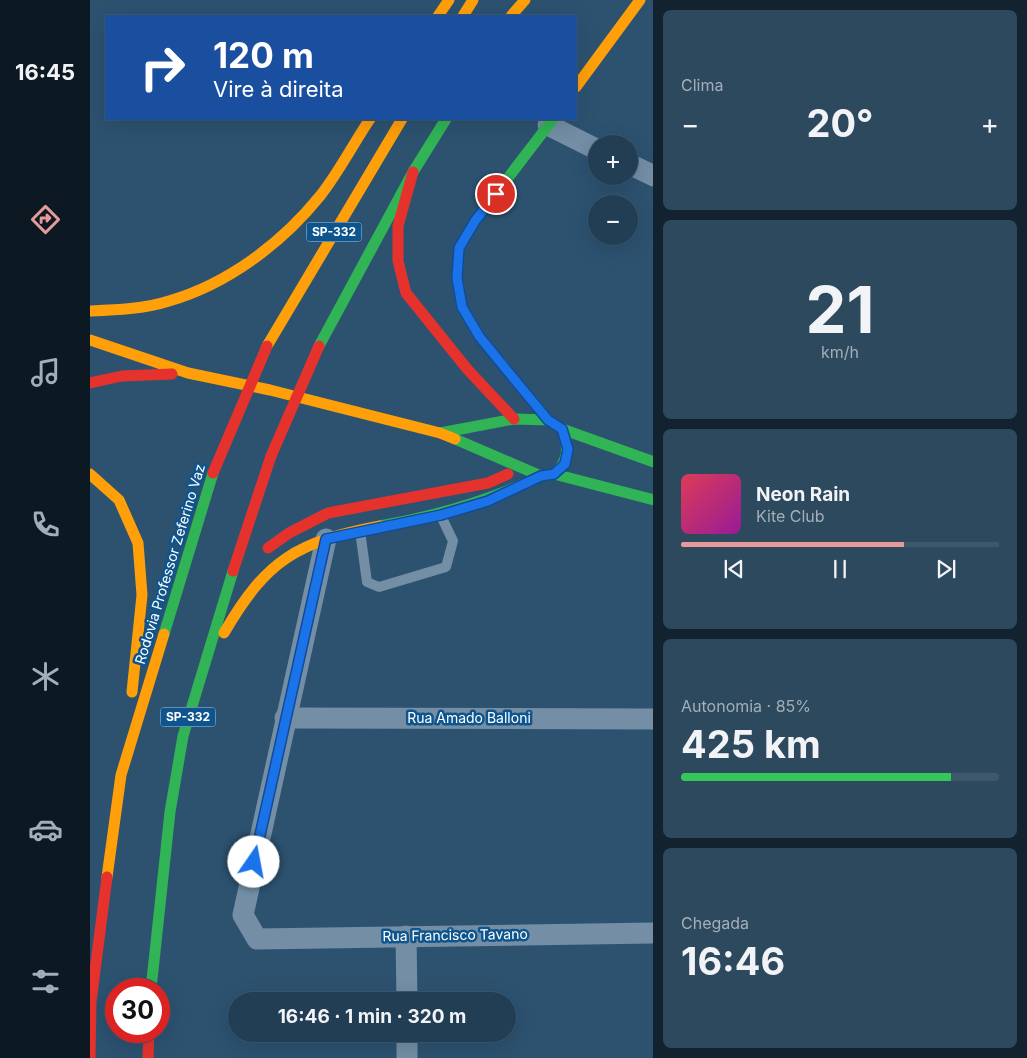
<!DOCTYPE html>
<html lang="pt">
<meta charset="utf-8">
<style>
:root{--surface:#213e54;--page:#2d495e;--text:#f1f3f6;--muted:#a2aeb8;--line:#3e576b;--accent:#e69b98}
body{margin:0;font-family:Inter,sans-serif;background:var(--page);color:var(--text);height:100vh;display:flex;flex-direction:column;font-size:19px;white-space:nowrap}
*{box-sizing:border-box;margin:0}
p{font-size:16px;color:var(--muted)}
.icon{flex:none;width:28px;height:28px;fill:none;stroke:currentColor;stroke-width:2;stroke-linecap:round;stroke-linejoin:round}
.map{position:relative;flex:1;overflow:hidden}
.drawer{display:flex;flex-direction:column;gap:10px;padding:10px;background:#12222e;width:374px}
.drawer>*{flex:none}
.hud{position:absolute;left:15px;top:15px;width:472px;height:105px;border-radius:0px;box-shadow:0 5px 20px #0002,0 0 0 1px var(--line);background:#1a4fa0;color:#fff;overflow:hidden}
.tools{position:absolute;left:498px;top:135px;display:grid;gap:10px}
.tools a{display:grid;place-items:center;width:50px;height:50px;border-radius:50%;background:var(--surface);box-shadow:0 5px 20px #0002,0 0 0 1px var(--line);font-size:25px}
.speed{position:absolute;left:15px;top:978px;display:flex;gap:10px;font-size:25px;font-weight:700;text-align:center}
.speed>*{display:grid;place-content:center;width:65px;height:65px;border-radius:50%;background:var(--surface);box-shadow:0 5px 20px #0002,0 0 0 1px var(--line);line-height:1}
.speed .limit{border:8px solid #d22;background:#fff;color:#111}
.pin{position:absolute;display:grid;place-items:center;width:42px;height:42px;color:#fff;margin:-21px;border:2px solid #fff;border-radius:50%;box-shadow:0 1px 5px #0007}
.me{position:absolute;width:55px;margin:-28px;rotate:12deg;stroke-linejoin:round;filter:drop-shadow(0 0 4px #0008)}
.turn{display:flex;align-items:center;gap:18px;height:105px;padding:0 25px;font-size:22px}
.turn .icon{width:65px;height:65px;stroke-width:2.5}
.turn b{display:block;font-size:35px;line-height:42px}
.big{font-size:38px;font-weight:700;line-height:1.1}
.drawer .widget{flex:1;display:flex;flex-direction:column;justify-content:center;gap:8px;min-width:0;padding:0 18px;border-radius:8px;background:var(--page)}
.drawer .dial{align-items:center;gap:0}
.dial b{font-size:65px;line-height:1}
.song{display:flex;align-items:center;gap:15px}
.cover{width:60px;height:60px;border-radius:8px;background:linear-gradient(135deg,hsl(350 70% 55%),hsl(300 70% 35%))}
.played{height:5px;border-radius:2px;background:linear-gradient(90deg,var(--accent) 70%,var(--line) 70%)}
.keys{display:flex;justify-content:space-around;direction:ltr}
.heat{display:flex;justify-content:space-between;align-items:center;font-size:28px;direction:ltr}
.charge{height:8px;border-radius:4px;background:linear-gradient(90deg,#34c759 85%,var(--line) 0)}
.trip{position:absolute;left:138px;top:992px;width:288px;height:50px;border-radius:25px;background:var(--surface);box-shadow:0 5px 20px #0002,0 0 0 1px var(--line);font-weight:700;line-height:50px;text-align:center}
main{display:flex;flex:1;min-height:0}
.menu{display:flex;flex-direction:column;width:90px;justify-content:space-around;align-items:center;background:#0d1922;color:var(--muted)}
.menu .icon{width:35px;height:35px}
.menu .current{color:var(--accent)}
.menu b{font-size:22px;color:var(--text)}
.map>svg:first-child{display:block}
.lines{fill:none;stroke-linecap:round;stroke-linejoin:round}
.lane{stroke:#738ea5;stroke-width:10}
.street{stroke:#738ea5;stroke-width:21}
.fast{stroke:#30b455;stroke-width:11}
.slow{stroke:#ff9f0a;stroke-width:11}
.jam{stroke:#e5322d;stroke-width:11}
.jam-bridge{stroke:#e5322d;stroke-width:11}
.route-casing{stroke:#114b97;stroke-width:12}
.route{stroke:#1a73e8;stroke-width:9}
.labels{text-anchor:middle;stroke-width:5;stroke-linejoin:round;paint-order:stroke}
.shield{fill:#0f558d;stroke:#b7ccdd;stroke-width:1}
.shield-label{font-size:12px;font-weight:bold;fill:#fff}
.street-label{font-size:14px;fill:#fff;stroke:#0f558d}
</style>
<main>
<nav class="menu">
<b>16:45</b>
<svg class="icon current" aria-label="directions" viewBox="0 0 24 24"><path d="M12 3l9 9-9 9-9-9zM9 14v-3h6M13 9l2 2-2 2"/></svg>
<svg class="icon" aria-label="music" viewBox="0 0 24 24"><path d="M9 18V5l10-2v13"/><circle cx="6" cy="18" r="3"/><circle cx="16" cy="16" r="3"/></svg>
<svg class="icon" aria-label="phone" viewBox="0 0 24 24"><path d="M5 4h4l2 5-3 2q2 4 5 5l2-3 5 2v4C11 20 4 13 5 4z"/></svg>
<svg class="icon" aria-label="climate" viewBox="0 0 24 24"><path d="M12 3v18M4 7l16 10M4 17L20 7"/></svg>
<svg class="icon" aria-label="car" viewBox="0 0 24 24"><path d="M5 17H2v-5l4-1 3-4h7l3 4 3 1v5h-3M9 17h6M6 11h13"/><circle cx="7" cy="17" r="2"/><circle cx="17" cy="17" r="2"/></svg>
<svg class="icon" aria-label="filters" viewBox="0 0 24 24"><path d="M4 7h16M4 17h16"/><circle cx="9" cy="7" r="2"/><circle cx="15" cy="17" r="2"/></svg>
</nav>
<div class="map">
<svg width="564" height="1058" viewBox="0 0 564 1058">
<rect width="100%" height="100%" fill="#2c5270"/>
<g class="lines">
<path class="lane" d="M270,531L277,582L289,587L356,567L363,541L351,516"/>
<g class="street">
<path d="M458,125L506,149"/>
<path d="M539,164L564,176"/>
<path d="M236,539L153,915L167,939L564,933"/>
<path d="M195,718L564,719"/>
<path d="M316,936L317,1001"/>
<path d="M317,1034V1058"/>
</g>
<g class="fast">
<path d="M229,346L323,172L356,119"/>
<path d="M458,420L389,336L372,307L367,278L369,248L385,221L463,119"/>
<path d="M350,433L424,419L458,420L472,429L564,462"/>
<path d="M365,439L451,476L464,474L564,500"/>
<path d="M464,474C479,461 479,447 472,429"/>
<path d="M290,526C347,516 399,501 451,476"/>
<path d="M74,634L123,473"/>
<path d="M61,989L80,812L93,736L143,571"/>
</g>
<g class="slow">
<path d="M348,16L359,0"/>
<path d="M373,16L383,0"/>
<path d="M421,16L435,0"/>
<path d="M486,87L550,0"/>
<path d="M0,311C26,310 54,309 79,301C138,284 192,243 230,196C249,172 263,144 280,119"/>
<path d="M0,340L98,373L180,390L350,433L365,439"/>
<path d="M177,346L312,119"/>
<path d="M0,474L29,500L48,543L52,595L42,692"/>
<path d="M134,633C177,559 207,542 290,526"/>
<path d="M17,877L31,775L74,634"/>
</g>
<g class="jam">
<path d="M323,172L308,226V261L316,293L378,370L424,419"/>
<path d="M0,383L32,376L82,374"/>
<path d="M178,548L199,533L238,513L398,483L418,474"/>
<path d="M143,571L181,456"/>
<path d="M0,1058L1,1002L17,877"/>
<path d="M58,1058L59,1031"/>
</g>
<g class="jam-bridge">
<path d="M181,456L229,346"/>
<path d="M123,473L177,346"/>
</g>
</g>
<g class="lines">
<defs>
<path id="route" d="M164,862L236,539L351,515L398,501L451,476L464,474L475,464L478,449L472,429L458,420L415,368L389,336L372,307L367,278L369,248L385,221L406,194"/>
</defs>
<use href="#route" class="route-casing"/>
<use href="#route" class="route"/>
</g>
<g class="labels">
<g class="shield">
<rect x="216.5" y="222.5" width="55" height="19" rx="4"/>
<rect x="70.5" y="707.5" width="55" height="19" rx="4"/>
</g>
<g class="shield-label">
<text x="244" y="236">SP-332</text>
<text x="98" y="721">SP-332</text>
</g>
<g class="street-label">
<text transform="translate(80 564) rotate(-73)" y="5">Rodovia Professor Zeferino Vaz</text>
<text x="379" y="723">Rua Amado Balloni</text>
<text transform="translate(365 935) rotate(-1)" y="5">Rua Francisco Tavano</text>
</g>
</g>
</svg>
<div class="tools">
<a>+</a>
<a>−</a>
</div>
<div class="speed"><div class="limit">30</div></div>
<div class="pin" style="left:406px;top:194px;background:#d93025"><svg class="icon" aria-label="arrive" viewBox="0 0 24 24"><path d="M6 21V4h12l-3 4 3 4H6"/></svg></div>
<svg class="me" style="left:164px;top:862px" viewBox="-20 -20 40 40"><circle r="19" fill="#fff"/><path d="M0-13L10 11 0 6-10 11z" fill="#1a73e8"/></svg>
<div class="trip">16:46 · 1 min · 320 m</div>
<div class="hud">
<div class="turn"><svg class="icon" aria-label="right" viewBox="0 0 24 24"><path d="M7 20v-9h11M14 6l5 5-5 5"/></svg><div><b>120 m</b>Vire à direita</div></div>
</div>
</div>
<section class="drawer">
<div class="widget"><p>Clima</p>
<div class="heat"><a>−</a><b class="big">20°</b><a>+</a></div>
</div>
<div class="widget dial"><b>21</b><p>km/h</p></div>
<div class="widget">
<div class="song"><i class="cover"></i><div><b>Neon Rain</b><p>Kite Club</p></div></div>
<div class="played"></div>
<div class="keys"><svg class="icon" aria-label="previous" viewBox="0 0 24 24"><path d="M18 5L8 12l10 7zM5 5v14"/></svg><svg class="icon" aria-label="pause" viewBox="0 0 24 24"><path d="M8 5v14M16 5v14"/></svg><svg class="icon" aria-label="next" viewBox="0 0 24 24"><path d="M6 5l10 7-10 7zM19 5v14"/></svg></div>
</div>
<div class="widget"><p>Autonomia · 85%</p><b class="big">425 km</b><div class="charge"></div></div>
<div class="widget"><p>Chegada</p><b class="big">16:46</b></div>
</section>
</main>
